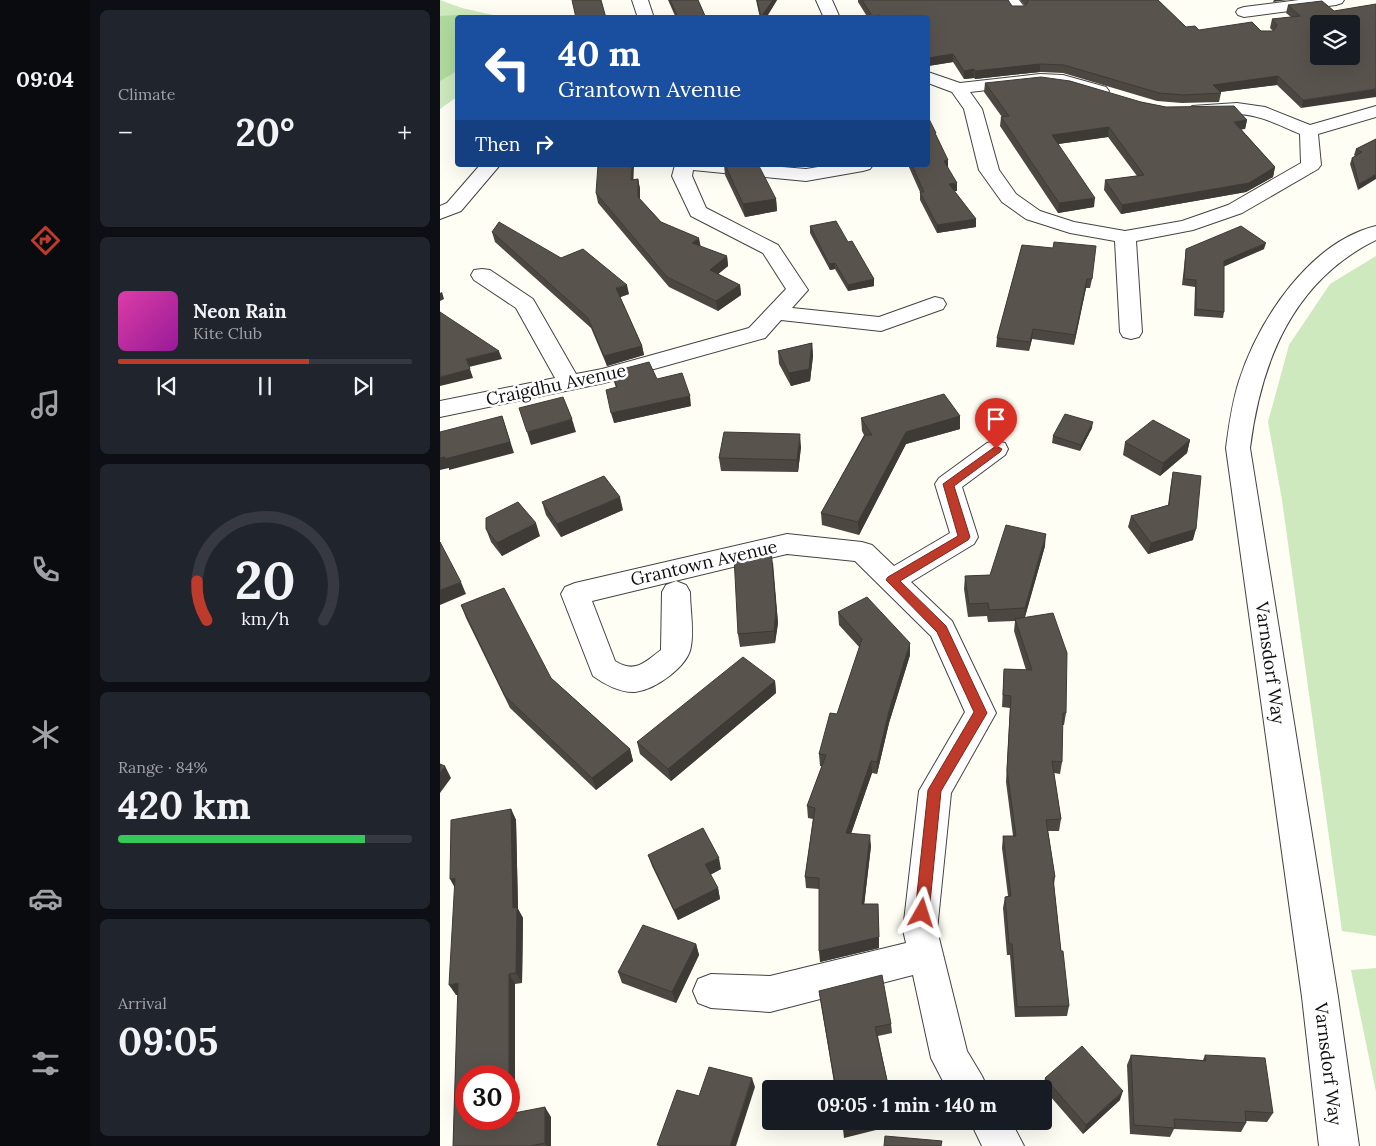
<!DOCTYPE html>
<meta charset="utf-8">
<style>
:root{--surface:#171b24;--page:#20242c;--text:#f1f3f6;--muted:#9ea1a6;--line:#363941;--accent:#be3a2a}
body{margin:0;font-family:Lora,serif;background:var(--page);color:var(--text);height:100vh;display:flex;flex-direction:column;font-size:19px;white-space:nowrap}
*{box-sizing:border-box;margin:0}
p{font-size:16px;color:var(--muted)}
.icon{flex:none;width:28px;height:28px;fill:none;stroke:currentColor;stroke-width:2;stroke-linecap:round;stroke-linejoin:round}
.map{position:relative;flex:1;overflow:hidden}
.panel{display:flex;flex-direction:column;gap:10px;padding:10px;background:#0d0f14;width:350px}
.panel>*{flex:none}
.top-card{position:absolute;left:15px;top:15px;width:475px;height:152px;border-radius:5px;box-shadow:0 5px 20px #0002;background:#1a4fa0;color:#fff;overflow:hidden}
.tools{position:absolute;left:870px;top:15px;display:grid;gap:10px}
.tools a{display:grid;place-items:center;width:50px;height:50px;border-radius:5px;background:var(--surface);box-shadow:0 5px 20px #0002;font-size:25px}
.speed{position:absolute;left:15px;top:1065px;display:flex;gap:10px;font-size:25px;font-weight:700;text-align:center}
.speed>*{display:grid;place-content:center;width:65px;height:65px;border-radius:50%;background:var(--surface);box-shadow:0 5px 20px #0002;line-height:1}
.speed .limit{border:8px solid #d22;background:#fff;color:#111}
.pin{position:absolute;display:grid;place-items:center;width:42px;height:42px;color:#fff;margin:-51px -21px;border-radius:50% 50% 50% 0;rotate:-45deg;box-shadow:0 0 5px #0007}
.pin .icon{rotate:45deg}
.me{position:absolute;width:55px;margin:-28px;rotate:6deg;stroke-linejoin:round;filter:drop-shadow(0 0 4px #0008)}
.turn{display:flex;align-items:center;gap:18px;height:105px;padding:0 20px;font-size:22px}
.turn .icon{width:65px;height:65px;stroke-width:2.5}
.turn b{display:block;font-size:35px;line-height:42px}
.then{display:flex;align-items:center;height:48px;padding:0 20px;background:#0003;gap:10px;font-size:19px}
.big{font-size:38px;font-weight:700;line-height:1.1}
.panel .tile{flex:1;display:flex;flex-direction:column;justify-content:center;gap:8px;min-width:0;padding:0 18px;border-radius:8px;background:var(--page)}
.panel .dial{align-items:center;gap:0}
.dial svg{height:130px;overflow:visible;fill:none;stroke:var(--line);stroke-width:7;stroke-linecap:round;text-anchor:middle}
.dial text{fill:var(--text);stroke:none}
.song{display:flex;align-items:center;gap:15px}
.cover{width:60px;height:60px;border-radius:8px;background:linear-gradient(135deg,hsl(320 70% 55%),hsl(300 70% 35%))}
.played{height:5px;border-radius:2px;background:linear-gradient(90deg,var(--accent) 65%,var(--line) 65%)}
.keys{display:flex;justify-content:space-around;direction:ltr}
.heat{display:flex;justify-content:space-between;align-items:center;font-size:28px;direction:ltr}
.charge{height:8px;border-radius:4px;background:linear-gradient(90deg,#34c759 84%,var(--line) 0)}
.trip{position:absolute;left:322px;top:1080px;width:290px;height:50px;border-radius:5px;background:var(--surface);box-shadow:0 5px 20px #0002;font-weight:700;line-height:50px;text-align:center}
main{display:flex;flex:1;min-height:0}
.dock{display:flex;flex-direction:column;width:90px;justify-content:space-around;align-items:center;background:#090b0e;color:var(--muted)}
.dock .icon{width:35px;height:35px}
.dock .selected{color:var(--accent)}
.dock b{font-size:22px;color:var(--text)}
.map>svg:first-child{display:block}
.green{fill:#cde9bd}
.forest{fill:#afda9d}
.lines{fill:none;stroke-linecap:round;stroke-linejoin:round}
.street-casing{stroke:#434343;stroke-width:2}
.street{fill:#fff;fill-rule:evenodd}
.wall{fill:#4d4742}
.shaded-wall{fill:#3e3a36}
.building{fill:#59534d;stroke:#3e3a36;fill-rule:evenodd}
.route{fill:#be3a2a;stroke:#7c261b}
.labels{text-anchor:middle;stroke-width:5;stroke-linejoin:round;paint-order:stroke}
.street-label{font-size:18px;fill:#101010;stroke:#fff}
</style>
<main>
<nav class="dock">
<b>09:04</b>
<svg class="icon selected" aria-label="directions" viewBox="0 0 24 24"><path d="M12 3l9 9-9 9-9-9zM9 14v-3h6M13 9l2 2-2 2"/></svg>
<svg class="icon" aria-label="music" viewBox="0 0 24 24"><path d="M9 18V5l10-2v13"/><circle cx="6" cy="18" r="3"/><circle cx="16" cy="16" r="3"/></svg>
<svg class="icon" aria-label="phone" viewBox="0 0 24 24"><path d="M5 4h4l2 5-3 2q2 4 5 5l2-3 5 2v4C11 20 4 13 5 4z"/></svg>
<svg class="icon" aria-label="climate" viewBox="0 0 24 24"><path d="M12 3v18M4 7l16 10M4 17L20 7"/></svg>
<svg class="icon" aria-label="car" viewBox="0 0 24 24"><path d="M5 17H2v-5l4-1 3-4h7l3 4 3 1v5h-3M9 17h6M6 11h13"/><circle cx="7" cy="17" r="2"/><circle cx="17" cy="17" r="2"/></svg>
<svg class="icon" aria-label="filters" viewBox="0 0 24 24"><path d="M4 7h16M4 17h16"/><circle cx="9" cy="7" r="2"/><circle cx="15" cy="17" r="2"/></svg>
</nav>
<section class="panel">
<div class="tile"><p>Climate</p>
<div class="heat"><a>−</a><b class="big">20°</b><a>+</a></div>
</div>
<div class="tile">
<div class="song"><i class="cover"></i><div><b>Neon Rain</b><p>Kite Club</p></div></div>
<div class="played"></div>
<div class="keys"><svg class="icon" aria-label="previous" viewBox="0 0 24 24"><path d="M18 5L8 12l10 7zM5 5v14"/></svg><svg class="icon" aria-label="pause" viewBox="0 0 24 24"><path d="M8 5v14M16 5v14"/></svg><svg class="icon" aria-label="next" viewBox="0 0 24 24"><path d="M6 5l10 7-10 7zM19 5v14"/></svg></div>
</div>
<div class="tile dial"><svg viewBox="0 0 100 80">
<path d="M14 69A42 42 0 1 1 86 69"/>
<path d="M14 69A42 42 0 0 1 8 45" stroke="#be3a2a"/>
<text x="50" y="56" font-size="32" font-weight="700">20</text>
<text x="50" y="72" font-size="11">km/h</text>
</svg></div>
<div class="tile"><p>Range · 84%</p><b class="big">420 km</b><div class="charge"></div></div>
<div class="tile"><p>Arrival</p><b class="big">09:05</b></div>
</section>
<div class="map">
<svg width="936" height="1146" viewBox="0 0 936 1146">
<rect width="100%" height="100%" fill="#fffef4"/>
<g class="green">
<path d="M0,0L22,8L62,17L18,18L17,97L0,109Z"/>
<path d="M936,256V936L902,931L842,500L828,422L849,345L890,284Z"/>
<path d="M936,968V1092L911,970Z"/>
</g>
<path class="forest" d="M16,15L39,17L18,18L17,71L0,81V16Z"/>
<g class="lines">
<defs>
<g id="street">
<path d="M192,0H208L214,18H198Z"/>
<path d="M376,0H392L400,18H384Z"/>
<path d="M563,0H579L586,9L584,12H572Z"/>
<path d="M859,0H904L902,3L896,5L804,17L798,15L796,12L798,9L804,7Z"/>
<path d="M488,72L520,83L600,74L623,75L666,87L669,91L666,95L660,96L622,85L600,84L530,92L542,109L559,170L576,194L600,211L634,222L685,231L742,221L788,205L861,163L860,134C839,125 819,114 795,114C781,113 766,117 752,114L749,110L752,106L797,103L825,107L870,125L936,106V117L878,134L881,165L878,169L802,213L753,230L696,241L702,332L699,337L691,339L683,337L680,332L675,241L630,233L586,219L562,202L539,170L524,109L512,92L488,83Z"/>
<path d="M40,165H60L21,211L0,219V206L7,203Z"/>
<path d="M235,165H320L366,169L390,165H433L430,169L423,171L366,181L253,170L252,176L266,208L338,245L368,290L352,308L439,317L495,297L503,299L506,304L503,309L441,331L341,320L325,338L164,383L0,417V401L115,378L76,308L34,280L31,275L34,270L42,269L50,270L93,299L136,374L162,369L309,328L346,289L323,253L251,216L232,176Z"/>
<path d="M936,226V240C853,281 821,361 810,448L898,997L919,1146H879L862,997L786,448C789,425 792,403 799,381C819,319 870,242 936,226Z"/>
<path d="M556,441L565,443L568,449L565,455L522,487L538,537L534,544L471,582L512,621L556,713L511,793L497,930L527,1051L542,1076L548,1089H507L491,1058L473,975L330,1012L271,1008L258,1003L253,991L258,979L271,974L330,976L466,943L463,930L479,791L525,712L491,636L415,561L347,554L152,601L175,661C195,674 205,662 221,650L222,592L226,585L236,581L246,585L250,592C250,609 254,629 251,646C249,666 215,690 195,692C181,693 164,684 153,676L121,594L125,587L135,583L347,534L422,542L432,545L454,566L510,533L495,484L499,478L547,443Z"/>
<path d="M530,1121H571L584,1146H542Z"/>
</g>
</defs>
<use href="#street" class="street-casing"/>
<use href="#street" class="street"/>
</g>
<g class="wall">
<path d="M228,0H258L266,18H236Z"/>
<path d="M316,0H337L326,18H320Z"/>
<path d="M418,0H568L572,6H585L580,0H718L746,27L759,30L833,31L830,28L832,19L851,17L846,13L848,5L894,11L861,108L837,85L780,92L781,93L779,102L742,103L717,101L623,73L600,72L535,79L534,78L524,79L513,62L488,66V18H428L418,2Z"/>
<path d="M545,83L701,102L726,107L807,120L805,129H801L835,167L833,177L806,192L681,214L664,190L665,180L697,176L668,137L618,144L654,207L618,213L560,126L561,117H562L544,92Z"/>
<path d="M496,133V136L517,191H514L536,219V227L497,233L480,200V192L468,165H488Z"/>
<path d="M936,139L918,190L910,164L912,158L915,156L914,155L916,149Z"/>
<path d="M284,165H306L336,199L337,211L305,217L285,175Z"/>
<path d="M198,179L200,189V199L221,222L261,247L287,256L288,266L278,274L300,285L301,295L278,311L229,287L158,203L156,193L194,180Z"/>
<path d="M370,226L408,242L434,279V286L408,291L395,269L390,270L370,233Z"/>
<path d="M52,232L121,258L189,294L180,297L202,346L204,355L167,366L151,328L55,242Z"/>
<path d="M582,245L652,279L650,288H646L634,345L592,339L589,351L556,347L557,338Z"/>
<path d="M746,249H824L784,266V312L783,318L754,316L755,287L742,285Z"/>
<path d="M372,343L373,356L370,381L351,386L339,364L338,351Z"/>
<path d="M171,372L217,379L251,406L174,423L176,388Z"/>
<path d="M520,416V429L466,444L419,535L382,525L381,513L424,435L422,431L421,418Z"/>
<path d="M652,428L640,451L612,443L613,436Z"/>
<path d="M750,440L747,453L720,476L683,455L685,442Z"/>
<path d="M361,447L358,472L281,471L279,458Z"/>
<path d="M733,472L753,540L708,554L688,527L691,516L728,505L731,483Z"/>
<path d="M102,502L183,510L121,537L106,515Z"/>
<path d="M46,529L100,536L62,556L51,542Z"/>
<path d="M605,546L585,617L626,713L624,725H622V762L620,774L614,773L621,819L619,831H608L615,877L614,885L621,951L629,1006L627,1016L575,1017L570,955H567L563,908L565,897L568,896L562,848L563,836H573L566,782L570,708L562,707L564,669L586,670L574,631L575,621L548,622L547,616L528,617L524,589L525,576L550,575Z"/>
<path d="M333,562L338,623L335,643L300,647L298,634Z"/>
<path d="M21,605L111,678L190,749L193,761L156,790L70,708L26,618Z"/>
<path d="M398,612L470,655L449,723L437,774L432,773L411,834L431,846L424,904H438L439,948L380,962L379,889L366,888L365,877L373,819L368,818L367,806L382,766H380L379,754L397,714L420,648L399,625Z"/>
<path d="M335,681L336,693L231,781L200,754L197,742Z"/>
<path d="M71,809L76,820L78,909L83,918L82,983L75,984V1113L111,1117V1146H13L18,995H16Z"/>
<path d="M208,855L281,869L270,875L278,888L280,899L238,920L212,866Z"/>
<path d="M256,944L259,955L236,1003L182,983L178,972Z"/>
<path d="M379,991L451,1024L452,1033L438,1036L449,1089H395Z"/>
<path d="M691,1055L763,1060L765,1055L833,1113L827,1122L806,1121V1123L801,1132L734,1129L730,1137L690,1134L687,1065Z"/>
<path d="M605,1078L680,1100L643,1134L603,1088Z"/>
</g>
<g class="shaded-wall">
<path d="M333,0H337L326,18L321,17Z"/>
<path d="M834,0H848L833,2Z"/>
<path d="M440,15V18H432V16Z"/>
<path d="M513,54V62L488,66V58Z"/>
<path d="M600,64V72L535,79V71Z"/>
<path d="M534,69V78L524,79V71Z"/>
<path d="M838,76L837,85L771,93L773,85Z"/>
<path d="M936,89V97L861,108L863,100Z"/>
<path d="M807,120L805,129L792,131L794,122Z"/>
<path d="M669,127L668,137L611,145L612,135Z"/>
<path d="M508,160V168L504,161Z"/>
<path d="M192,165H194L193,189L191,180Z"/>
<path d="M835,167L833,177L806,192L681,214L682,205Z"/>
<path d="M936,174V179L918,190L919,184Z"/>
<path d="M198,179L200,189V206L198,197Z"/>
<path d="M517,183V191L509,192V184Z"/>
<path d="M655,198L654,207L618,213L619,203Z"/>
<path d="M336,199L337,211L305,217L303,204Z"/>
<path d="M536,219V227L497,233V225Z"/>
<path d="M259,238L261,248L252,243Z"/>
<path d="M826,243L824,249L783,267L784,261Z"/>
<path d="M287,256L288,266L271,280L270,270Z"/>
<path d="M395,263V269L390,270L389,264Z"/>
<path d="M434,279V286L408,291V285Z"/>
<path d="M647,279L646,288L634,345L635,335Z"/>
<path d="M187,285L189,294L178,298L176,288Z"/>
<path d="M300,285L301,295L278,311L276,301Z"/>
<path d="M2,292L4,299L0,301V293Z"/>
<path d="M593,329L592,339L589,351L590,342Z"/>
<path d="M372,343L373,356L370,381L351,386L349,373Z"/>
<path d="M202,346L204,355L167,366L164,356Z"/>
<path d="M59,351L62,359L29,367L26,359Z"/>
<path d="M30,369L33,378L0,386V377Z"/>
<path d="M250,396L251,406L174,423L171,413Z"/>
<path d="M62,416L74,453L9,470V468L0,470V458Z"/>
<path d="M520,416V429L466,444L419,535L418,522L466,432Z"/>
<path d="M132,419L136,432L91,445L87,432Z"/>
<path d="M653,422L652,428L640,451L641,445Z"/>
<path d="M360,434L361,447L358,472L357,460Z"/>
<path d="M750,440L747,453L720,476L723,463Z"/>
<path d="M180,497L183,510L121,537L117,524Z"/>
<path d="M96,523L100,536L62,556L57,543Z"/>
<path d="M756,529L753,540L708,554L711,543Z"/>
<path d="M606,534L605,546L584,620L585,608Z"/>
<path d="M331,549L338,623L335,643L334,631Z"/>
<path d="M21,582L26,594L0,605V590Z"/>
<path d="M470,643V655L449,723L437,774V762L449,711Z"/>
<path d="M335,681L336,693L231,781L228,769Z"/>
<path d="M190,749L193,761L156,790L152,778Z"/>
<path d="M431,761L432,773L407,845L406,833Z"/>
<path d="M5,766L11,778L0,793V773Z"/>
<path d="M71,809L76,820L78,909L83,918L82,983L76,973L73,908Z"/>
<path d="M430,835L431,846L423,915L422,904Z"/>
<path d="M279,858L281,869L268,876L265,864Z"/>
<path d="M15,878L16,890L10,879Z"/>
<path d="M278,888L280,899L238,920L234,910Z"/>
<path d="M439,937V948L380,962L379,951Z"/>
<path d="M256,944L259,955L236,1003L232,992Z"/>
<path d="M69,974L75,984V1123L69,1115Z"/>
<path d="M18,983L25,994L16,995L9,985Z"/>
<path d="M312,1078L315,1087L296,1146H290Z"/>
<path d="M683,1091L680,1100L643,1134L646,1125Z"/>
<path d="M105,1107L111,1117V1146H107L105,1143Z"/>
<path d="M436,1121H456V1125L404,1138L403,1129Z"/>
</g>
<g class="building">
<path d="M132,0H161L166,18H136Z"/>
<path d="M230,0H258L266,18H238Z"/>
<path d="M317,0H333L321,17Z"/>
<path d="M422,0H568L572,6H585L588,2L587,0H718L746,27L755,26L759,30L812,22L821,31H833L837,25L832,19L860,16L848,5L882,1L894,11L936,4V89L863,100L838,76L773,85L781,93L744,95L719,93L624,65L600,64L535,71L534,69L524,71L513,54L488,58V18H442L440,15L432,16ZM879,24H911V56H879Z"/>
<path d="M601,77L630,81L701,102L726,107L794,106L807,120L794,122L835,167L809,183L682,205L665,180L704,175L669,127L612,135L655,198L619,203L561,117L569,116L545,83Z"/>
<path d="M488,117L496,133H495L508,160L504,161L517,183L509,184L536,219L497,225L480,192H484L472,165H488Z"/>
<path d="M936,139V174L919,184L912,158L922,152L916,149Z"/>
<path d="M158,165H192L191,180L198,179V197L221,222L259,238L252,243L287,256L270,270L300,285L276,301L227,277L156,193Z"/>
<path d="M285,165H306L319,166L336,199L303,204Z"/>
<path d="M396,221L408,242L412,241L434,279L408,285L395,263L389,264L370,226Z"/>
<path d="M59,222L121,258L143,249L187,285L176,288L202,346L164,356L148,318L52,232Z"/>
<path d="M801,226L826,243L784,261V312L756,309V280L744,279L746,249Z"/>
<path d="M614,242L656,246L652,279H647L635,335L593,329L590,342L557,338L582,245L613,248Z"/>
<path d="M0,312L59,351L26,359L30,369L0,377Z"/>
<path d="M372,343L369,369L349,373L338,351Z"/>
<path d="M209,362L217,379L242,373L250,396L171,413L166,390L177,387L171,372Z"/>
<path d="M504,394L520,416L466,432L418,522L381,513L425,435H432L421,418Z"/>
<path d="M123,397L132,419L87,432L79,408Z"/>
<path d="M625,414L653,422L641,445L613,436Z"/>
<path d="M62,416L70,442L5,459V457L0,458V432Z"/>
<path d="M713,420L750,440L723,463L685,442Z"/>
<path d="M284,432L360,434L357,460L279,458Z"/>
<path d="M733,472L761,476L756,529L711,543L691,516L729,505Z"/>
<path d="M164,476L180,497L117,524L102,502Z"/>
<path d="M78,502L96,523L57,543L46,529V518Z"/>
<path d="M566,525L606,534L585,608L549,610L548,603L529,604L525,576L550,575Z"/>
<path d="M0,542L21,582L0,590Z"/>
<path d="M331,549L336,610L334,631L298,634L294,556Z"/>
<path d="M64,588L111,678L190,749L152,778L65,696L21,605Z"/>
<path d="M427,597L470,643L449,711L437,762L431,761L406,833L430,835L422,904H438L439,937L379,951V878L365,877L375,808L367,806L386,755L379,754L390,713L397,714L422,639L398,612Z"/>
<path d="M613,613L627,653L626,713H623L622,762L612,761L621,819L606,820L615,877L613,878L621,951H623L629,1006L577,1007L572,944H569L565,897L571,896L563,836H576L567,770L571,696L563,695L564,669L592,670L575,619Z"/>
<path d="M303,657L335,681L228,769L197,742Z"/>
<path d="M0,764L5,766L0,773Z"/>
<path d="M71,809L73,908L77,907L76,973L69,974V1076H26V1119H69V1114L105,1107V1143L90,1146H13L18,983L9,985L15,878L10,879L11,820Z"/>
<path d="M263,828L279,858L265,864L278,888L234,910L208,855Z"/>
<path d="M203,925L256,944L232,992L178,972Z"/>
<path d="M442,975L451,1024L435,1027L449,1089H396L379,991Z"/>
<path d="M642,1046L683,1091L646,1125L605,1078Z"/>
<path d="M691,1055L766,1061L765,1055L825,1058L833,1113L805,1111L806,1123L734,1119L735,1128L694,1125Z"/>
<path d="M269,1067L312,1078L290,1146H223L217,1145L237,1090L259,1096Z"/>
<path d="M401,1121H436L403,1129Z"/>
<path d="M445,1136L502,1141L501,1146H444Z"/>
</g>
<path class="route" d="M556,446L562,449L560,452L514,486L530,537L528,540L460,581L506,626L547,713L501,791L489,913L487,918L482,920L477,918L475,913L488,790L534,712L497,632L446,580L448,577L518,536L503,484Z"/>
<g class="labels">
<g class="street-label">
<text transform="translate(116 385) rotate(-12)" y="6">Craigdhu Avenue</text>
<text transform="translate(264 563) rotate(-13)" y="6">Grantown Avenue</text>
<text transform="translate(830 663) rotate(82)" y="6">Varnsdorf Way</text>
<text transform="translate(888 1064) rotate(83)" y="6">Varnsdorf Way</text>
</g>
</g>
</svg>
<div class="tools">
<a><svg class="icon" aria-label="layers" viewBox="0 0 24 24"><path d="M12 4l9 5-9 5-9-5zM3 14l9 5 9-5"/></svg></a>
</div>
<div class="speed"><div class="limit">30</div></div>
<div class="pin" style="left:556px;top:449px;background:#d93025"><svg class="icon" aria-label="arrive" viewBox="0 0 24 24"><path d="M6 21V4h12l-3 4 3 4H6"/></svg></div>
<svg class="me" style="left:482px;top:913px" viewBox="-20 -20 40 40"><path d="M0-17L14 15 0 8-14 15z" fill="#be3a2a" stroke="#fff" stroke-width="4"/></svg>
<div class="trip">09:05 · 1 min · 140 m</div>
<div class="top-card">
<div class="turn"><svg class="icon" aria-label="left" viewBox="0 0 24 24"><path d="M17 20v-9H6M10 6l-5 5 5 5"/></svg><div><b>40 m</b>Grantown Avenue</div></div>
<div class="then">Then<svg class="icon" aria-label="right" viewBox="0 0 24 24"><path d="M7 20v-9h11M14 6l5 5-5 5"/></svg></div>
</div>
</div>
</main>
